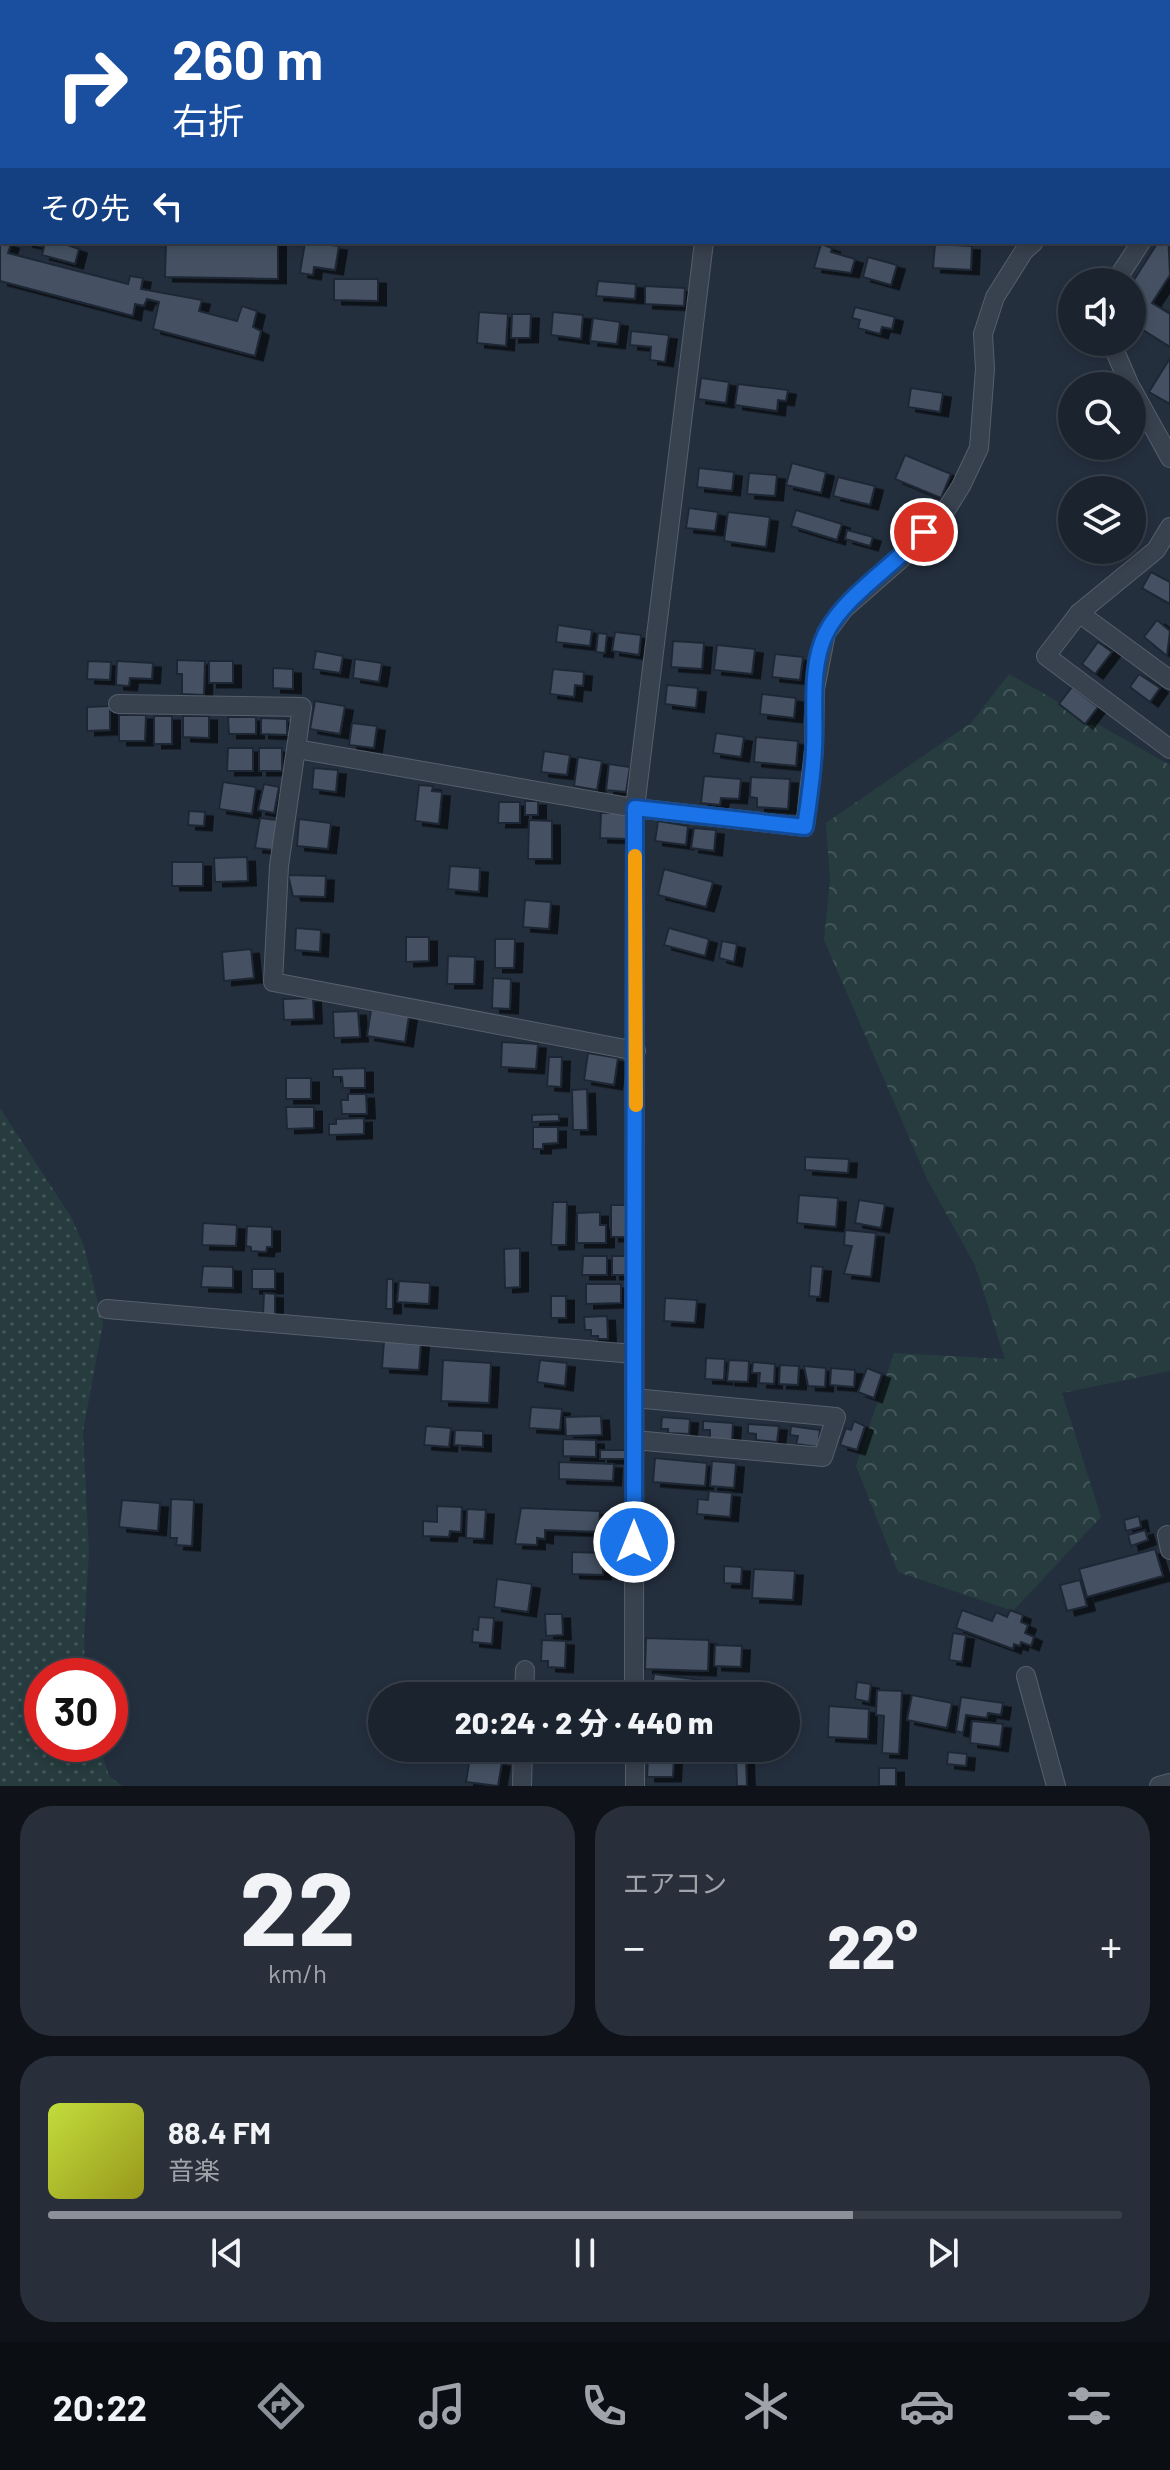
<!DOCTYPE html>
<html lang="ja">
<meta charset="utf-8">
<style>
:root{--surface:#1b232e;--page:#282f3a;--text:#f1f3f6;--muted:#a0a4aa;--line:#39404a;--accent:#8c9099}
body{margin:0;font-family:Barlow,"Noto Sans JP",sans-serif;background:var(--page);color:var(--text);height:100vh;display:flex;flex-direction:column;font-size:30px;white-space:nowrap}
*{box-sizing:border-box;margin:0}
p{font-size:26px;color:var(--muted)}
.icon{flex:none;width:44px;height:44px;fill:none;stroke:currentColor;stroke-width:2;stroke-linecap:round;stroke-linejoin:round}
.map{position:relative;height:1786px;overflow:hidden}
.details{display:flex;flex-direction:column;gap:20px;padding:20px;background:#0f1319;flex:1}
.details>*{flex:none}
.hud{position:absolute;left:0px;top:0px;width:1170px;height:244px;box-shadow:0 4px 12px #0003,0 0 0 2px var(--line);background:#1a4fa0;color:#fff;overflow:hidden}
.buttons{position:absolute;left:1058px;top:268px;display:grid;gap:16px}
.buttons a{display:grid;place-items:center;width:88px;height:88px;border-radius:50%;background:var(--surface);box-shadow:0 4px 12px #0003,0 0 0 2px var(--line);font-size:40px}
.speed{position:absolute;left:24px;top:1658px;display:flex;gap:16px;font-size:40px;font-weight:700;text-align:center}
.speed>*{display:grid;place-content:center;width:104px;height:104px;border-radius:50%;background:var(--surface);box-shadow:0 4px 12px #0003,0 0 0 2px var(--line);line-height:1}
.speed .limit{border:12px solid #d22;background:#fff;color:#111}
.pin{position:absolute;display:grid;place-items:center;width:68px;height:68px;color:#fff;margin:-34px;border:4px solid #fff;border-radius:50%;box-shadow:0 2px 8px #0007}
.me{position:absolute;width:88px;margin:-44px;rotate:0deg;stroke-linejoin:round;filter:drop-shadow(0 0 6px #0008)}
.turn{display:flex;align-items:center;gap:28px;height:168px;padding:0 40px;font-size:36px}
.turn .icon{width:104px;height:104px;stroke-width:2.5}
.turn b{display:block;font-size:56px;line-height:68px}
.then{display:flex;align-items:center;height:76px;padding:0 40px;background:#0003;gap:16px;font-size:30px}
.big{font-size:60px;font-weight:800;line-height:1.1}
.details .widget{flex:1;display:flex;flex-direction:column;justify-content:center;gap:12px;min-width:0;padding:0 28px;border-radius:32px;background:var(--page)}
.details .dial{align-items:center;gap:0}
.dial b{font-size:104px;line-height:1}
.song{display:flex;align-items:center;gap:24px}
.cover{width:96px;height:96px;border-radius:12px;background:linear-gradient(135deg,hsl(70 70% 55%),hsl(60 70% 35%))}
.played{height:8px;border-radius:4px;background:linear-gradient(90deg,var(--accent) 75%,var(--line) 75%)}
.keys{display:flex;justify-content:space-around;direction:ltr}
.heat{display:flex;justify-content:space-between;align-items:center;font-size:44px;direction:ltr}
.details .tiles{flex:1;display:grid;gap:20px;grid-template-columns:1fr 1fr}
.widget:last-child{grid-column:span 2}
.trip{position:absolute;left:368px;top:1682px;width:432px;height:80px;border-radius:40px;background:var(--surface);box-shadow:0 4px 12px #0003,0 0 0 2px var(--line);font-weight:800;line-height:80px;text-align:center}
.tab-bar{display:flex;height:128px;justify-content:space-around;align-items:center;background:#0b0e12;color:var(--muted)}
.tab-bar .icon{width:56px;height:56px}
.tab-bar .current{color:var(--accent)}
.tab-bar b{font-size:36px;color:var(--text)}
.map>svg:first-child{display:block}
.forest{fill:url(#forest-crowns)}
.park{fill:url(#park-dots)}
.building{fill:#455162;stroke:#1f2835;stroke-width:2;filter:url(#shadow)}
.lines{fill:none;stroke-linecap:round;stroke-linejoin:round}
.street-casing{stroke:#565f6c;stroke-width:20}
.secondary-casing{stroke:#565f6c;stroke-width:26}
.street{stroke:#38414e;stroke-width:18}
.secondary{stroke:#465061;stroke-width:24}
.route-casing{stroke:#114b97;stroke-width:20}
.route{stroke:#1a73e8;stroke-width:14}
.slow{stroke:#f59e0b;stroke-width:14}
</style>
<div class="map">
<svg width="1170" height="1786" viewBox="0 0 1170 1786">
<defs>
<pattern id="forest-crowns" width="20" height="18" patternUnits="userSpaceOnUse" patternTransform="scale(2)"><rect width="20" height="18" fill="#263c3f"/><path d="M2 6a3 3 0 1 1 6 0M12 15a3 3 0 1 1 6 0" fill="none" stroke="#435659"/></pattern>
<pattern id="park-dots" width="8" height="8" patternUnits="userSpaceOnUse" patternTransform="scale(2)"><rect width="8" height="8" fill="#263c3f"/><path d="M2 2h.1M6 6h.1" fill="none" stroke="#435659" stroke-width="1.8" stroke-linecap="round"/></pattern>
<filter id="shadow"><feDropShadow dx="8" dy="4.5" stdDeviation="0" flood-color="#0009"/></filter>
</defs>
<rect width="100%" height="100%" fill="#242f3e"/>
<path class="forest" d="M1009,674L1170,765V1371L1062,1393L1101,1517L1013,1611L898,1572L856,1466L894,1353L1005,1359L975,1265L928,1181L824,940L830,880L826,823L971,723Z"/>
<path class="park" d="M0,1108L71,1217L84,1246L103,1323L83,1431L89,1552L84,1637L85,1676H42V1744H99L109,1776L122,1786H0Z"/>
<g class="building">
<path d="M1168,231L1170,275L1152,303L1170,314V347L1132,323V283L1158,242H1168Z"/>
<path d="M0,241L11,244L8,253L128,284L130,276L143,278L141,289L202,300L199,311L237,321L242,306L257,311L253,327L261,331L255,356L153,329L159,302L147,299L144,306L135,304L133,316L0,281Z"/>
<path d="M24,242H59L79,249L75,264L42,255L44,247Z"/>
<path d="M166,242H278V279L165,277Z"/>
<path d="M305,242L339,246L335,270L314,267L313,275L300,273Z"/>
<path d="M821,244L832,248L831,252L855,259L851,273L814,268Z"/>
<path d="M935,244L972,246L971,270L933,268Z"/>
<path d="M868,257L897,265L891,285L863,277Z"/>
<path d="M334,279H378V301L334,300Z"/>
<path d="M598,281L636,284L635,299L596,296Z"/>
<path d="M645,286L685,288L684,306L645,304Z"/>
<path d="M855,307L895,317L892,329L882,327L880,334L858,328L860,320L852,318Z"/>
<path d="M479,312L508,314L506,346L477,343Z"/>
<path d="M553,312L583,315L581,339L551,335Z"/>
<path d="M512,314H531L530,338H511Z"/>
<path d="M593,318L620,322L617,344L590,341Z"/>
<path d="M631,331L669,335L665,362L650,360L651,347L630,345Z"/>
<path d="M1170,358V404L1149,392Z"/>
<path d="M701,378L729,382L726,403L698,399Z"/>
<path d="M738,384L788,390L786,401L778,400L777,411L735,405Z"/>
<path d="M911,388L943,393L940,412L908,407Z"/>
<path d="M905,455L951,474L941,498L895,479Z"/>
<path d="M792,463L826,472L821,493L786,485Z"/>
<path d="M699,468L734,472L732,491L697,487Z"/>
<path d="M749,473L777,475L775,496L747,494Z"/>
<path d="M838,477L875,486L870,505L833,496Z"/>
<path d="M689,508L718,512L715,531L686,528Z"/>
<path d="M796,510L842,524L837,540L791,526Z"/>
<path d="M728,512L770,517L766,547L724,541Z"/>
<path d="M847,530L873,537L870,546L845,539Z"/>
<path d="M1151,572L1170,582V604L1142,588Z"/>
<path d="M1157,620L1170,631L1167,656L1144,637Z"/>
<path d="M558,625L592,630L590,646L556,642Z"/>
<path d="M615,632L641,635L639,655L612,651Z"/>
<path d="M598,633L607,634L605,653L596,652Z"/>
<path d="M673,641L704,643L702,669L671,667Z"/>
<path d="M1098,642L1112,652L1095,674L1082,664Z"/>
<path d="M717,645L755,649L752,674L714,670Z"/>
<path d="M316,651L343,656L340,673L313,669Z"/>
<path d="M775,654L803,657L800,680L772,677Z"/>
<path d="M355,659L382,663L379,682L353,678Z"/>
<path d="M177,660L205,661L204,695L182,694V674H177Z"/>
<path d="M88,661L111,662L110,680L87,679Z"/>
<path d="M117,661L153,663L152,679L130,678L129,686L116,685Z"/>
<rect x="209" y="661" width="24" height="22"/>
<path d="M273,668L293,669V689L273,688Z"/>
<path d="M553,669L584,672L583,686L575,685L574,697L550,694Z"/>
<path d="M1139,674L1160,688L1150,702L1130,687Z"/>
<path d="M667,685L698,688L696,708L665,704Z"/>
<path d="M1072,687L1098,707L1085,724L1059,704Z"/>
<path d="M762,694L796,698L794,718L760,714Z"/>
<path d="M315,701L345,706L340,734L310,729Z"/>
<path d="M110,706V730L87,731V707Z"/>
<path d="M119,715H146L145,741H119Z"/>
<rect x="154" y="716" width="18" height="28"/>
<path d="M183,716H209V738L183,737Z"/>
<path d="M228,717H256V734H229Z"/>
<path d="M261,718L287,719V735L261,734Z"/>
<path d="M352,723L377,726L374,748L349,745Z"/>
<path d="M716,733L744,737L741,757L713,753Z"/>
<path d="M756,737L798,741L796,766L754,762Z"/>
<path d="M228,748H253V771H227Z"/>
<rect x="259" y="748" width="23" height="23"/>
<path d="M544,751L570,755L567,775L541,772Z"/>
<path d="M578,757L602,761L597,790L574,786Z"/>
<path d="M609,764L630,767L626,792L606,790Z"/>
<path d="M314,768L338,770L336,792L312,789Z"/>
<path d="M704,776L741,779L739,799L721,798L720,805L701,803Z"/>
<path d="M751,777L790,779L788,809L757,807V798L750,797Z"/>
<path d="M223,782L256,787L252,814L219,809Z"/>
<path d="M264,784L279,787L274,813L258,810Z"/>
<path d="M419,785L433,786L432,791L442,792L439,824L415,821Z"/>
<rect x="525" y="801" width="13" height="14"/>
<path d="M499,802H520V823H498Z"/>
<path d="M189,811L205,812L204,826L188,825Z"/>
<path d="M601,813H627L626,839L600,838Z"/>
<path d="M260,818L277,820L273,850L255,848Z"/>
<path d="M299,819L331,823L328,849L297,846Z"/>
<path d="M529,820L552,821V859H528Z"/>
<path d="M658,821L688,826L686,845L655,841Z"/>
<path d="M694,828L716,830L714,851L691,848Z"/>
<path d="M247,857L248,881L215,882L214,858Z"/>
<rect x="172" y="862" width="31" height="24"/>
<path d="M450,866L480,868L479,892L448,889Z"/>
<path d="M664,869L713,882L706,907L658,895Z"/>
<path d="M288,875L326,876L325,897L293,896Z"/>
<path d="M525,900L551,902L549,929L523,927Z"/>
<path d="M296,928L321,930L320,952L295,950Z"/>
<path d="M669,928L709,939L705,956L664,945Z"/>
<path d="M406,937H429V961L406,962Z"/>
<path d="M495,939H515L514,968H495Z"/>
<path d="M722,941L737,944L734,962L719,958Z"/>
<path d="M251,949L254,978L224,981L222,952Z"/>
<path d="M448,956L475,957L474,984H447Z"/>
<path d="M493,978L511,979L510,1009L492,1008Z"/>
<path d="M313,998L314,1019L284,1020L283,999Z"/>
<path d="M371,1010L409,1016L405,1042L367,1036Z"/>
<path d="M358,1011L360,1037L334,1038L333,1012Z"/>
<path d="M502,1042L538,1044L536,1069L501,1067Z"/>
<path d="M588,1053L618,1058L614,1085L584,1080Z"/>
<path d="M549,1057H562L561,1087L547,1086Z"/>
<path d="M365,1068V1088H343L342,1077H333V1069Z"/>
<rect x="286" y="1078" width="25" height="21"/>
<path d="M587,1089L588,1130H573L572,1090Z"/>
<path d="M348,1094H366L367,1114H342L341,1100H348Z"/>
<path d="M286,1107H314V1128L287,1129Z"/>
<path d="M559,1114V1121L532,1122V1115Z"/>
<path d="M364,1118V1134L329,1135V1124H336V1119Z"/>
<path d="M533,1127H558V1143L543,1144V1149H533Z"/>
<path d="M805,1157L849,1159L848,1173L805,1170Z"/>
<path d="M799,1195L838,1198L836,1227L797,1223Z"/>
<path d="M859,1200L885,1204L881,1228L855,1223Z"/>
<path d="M553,1202H567L566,1245H551Z"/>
<rect x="611" y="1205" width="15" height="32"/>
<path d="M600,1212V1225H606V1243H577V1213Z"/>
<path d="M203,1223L237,1225L236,1246L202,1245Z"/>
<path d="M247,1226L272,1227V1247H267L266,1252L251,1251V1247L246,1246Z"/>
<path d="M845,1230L876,1233L871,1277L844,1274L852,1246L844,1245Z"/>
<path d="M520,1248V1287L505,1288L504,1249Z"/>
<path d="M583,1256H607V1275H582Z"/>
<path d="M612,1256H626L627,1275H612Z"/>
<path d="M203,1266L233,1267V1288L201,1287Z"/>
<path d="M811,1266L823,1267L820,1297L809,1296Z"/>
<rect x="252" y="1269" width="23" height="20"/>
<path d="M387,1279H393V1309H386Z"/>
<path d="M399,1281L430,1283L429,1304L397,1302Z"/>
<path d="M586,1284H621V1303L586,1304Z"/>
<path d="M264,1293L275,1294V1315H263Z"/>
<rect x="551" y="1296" width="15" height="22"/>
<path d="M665,1298L697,1300L695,1323L664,1321Z"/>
<path d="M607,1316L608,1339H598V1336H591V1330H585L584,1317Z"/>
<path d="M384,1341L421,1343L419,1370L382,1368Z"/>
<path d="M706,1358L725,1359L724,1380L705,1379Z"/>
<path d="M443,1360L491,1363L489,1403L441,1401Z"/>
<path d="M540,1360L567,1363L565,1386L537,1382Z"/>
<path d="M729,1360L749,1361L748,1382L727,1381Z"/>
<path d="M753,1362L775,1364L774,1384L759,1383L760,1373H752Z"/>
<path d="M780,1365L799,1366L798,1385L779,1384Z"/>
<path d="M804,1366L826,1368L825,1387L808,1386Z"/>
<path d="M831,1368L855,1370L854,1387L830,1385Z"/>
<path d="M867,1368L882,1374L874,1398L858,1392Z"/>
<path d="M531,1407L562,1409L560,1430L529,1428Z"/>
<path d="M601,1416L602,1435L566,1436L565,1417Z"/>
<path d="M662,1417L690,1419L689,1434L668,1433V1429H661Z"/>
<path d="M703,1421L733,1423L732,1440L710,1439V1430H703Z"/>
<path d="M854,1421L865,1426L857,1450L840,1445L846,1428L851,1430Z"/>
<path d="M748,1424L779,1426L777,1442L756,1440V1434L748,1433Z"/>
<path d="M426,1426L451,1428L449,1447L424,1445Z"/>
<path d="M791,1426L820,1430L818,1447L796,1444L798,1436L790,1435Z"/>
<path d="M455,1430L483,1431V1447L454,1445Z"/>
<path d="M563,1439L596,1440V1457L563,1456Z"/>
<rect x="600" y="1450" width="27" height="9"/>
<path d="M655,1458L707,1463L705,1486L653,1482Z"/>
<path d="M712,1461L736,1463L734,1488L710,1486Z"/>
<path d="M559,1462L614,1464L613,1481L559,1479Z"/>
<path d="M709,1491L732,1493L730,1517L697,1514L698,1499L708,1500Z"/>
<path d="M171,1499L194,1500L192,1546L176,1545L177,1538H170Z"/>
<path d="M122,1500L160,1503L158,1531L119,1527Z"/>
<path d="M437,1506L462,1507L461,1532L450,1531L449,1537L423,1536V1521L437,1522Z"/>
<path d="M521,1508L600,1511L599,1532L545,1530V1539L537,1538V1545L515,1544Z"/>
<path d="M467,1509L486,1510L484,1539L466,1538Z"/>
<path d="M1139,1516L1141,1527L1126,1531L1124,1520Z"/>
<path d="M1145,1530L1148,1540L1131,1546L1128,1535Z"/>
<path d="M1155,1549L1163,1576L1087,1597L1079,1569Z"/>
<path d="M572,1552L604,1553L603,1575L572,1574Z"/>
<path d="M611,1553H623L622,1571L610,1570Z"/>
<path d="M724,1566L742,1567L741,1584L724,1583Z"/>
<path d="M754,1569L795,1571L793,1600L752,1598Z"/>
<path d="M497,1579L532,1584L528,1612L494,1607Z"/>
<path d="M1080,1580L1087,1606L1067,1611L1060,1585Z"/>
<path d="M962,1610L992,1621L996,1612L1007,1617L1010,1610L1023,1615L1021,1622L1028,1625L1025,1633L1034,1637L1031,1646L1021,1642L1020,1646L1014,1644L1013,1649L956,1628Z"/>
<path d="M545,1614H562L563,1635L546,1636Z"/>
<path d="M479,1617L494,1618L492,1644L472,1642L473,1629L478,1630Z"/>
<path d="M953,1633L966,1635L962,1662L949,1660Z"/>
<path d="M646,1638L709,1640L708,1671L645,1669Z"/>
<path d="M542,1640L566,1641L565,1668L548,1667V1661H541Z"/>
<path d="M715,1645L742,1646L741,1667L714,1666Z"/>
<path d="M654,1674L701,1680L699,1696H651Z"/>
<path d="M857,1682L871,1684L869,1702L855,1699Z"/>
<path d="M877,1690L902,1691L899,1754L882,1753L884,1716L876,1715Z"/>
<path d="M912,1695L952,1703L947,1728L907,1720Z"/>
<path d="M961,1697L1003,1703L1001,1715L988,1713L987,1718L966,1715L963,1733L956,1731Z"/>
<path d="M829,1706L869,1709L868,1739L828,1737Z"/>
<path d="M972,1721L1003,1724L1000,1747L970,1743Z"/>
<path d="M948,1752L967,1754L966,1766L947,1764Z"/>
<path d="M470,1757L502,1762L498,1786L466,1782Z"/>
<path d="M648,1758L674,1759L673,1777H647Z"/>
<path d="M736,1759H746L747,1786H737Z"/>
<rect x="879" y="1768" width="17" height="18"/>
</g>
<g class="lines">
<defs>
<g id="street">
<path d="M217,0V2"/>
<path d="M80,2V0"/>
<path d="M355,2V0"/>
<path d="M551,2V0"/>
<path d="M609,2V0"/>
<path d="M712,2L715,0"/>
<path d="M0,44L2,47"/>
<path d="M1168,46L1170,41"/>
<path d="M1115,282L1141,242"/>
<path d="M1111,342L1130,386"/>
<path d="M1132,389L1170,458"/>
<path d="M1170,527L1156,550L1079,613L1046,656L1170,749"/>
<path d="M1079,613L1170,680"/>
<path d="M118,704L302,707L279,866L273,982L636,1051"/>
<path d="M297,749L635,808L805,827L814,750L815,689L826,633L844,609L901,559L944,513L961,486L979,448L985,369L983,334L995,297L1024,251L1034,242"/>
<path d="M107,1309L634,1354"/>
<path d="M634,1440L823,1457L836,1417L634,1398"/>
<path d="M1167,1535L1170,1550"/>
<path d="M1026,1676L1056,1786"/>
<path d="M524,1696L525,1670"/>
<path d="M634,1696L635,808L704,242"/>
<path d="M635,1748V1786"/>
<path d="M522,1786L523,1748"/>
<path d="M1159,1786L1170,1783"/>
</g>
<g id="secondary">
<path d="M1019,2V0"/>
<path d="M0,178L2,177"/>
<path d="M1168,200H1170"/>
</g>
</defs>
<use href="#street" class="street-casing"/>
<use href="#secondary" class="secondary-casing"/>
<use href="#street" class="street"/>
<use href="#secondary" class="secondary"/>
</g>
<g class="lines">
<defs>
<path id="route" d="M634,1542L635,808L805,827C809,801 813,774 814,748C816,711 809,667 826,633C845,595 896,565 924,532"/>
</defs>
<use href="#route" class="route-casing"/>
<use href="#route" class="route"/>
<path class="slow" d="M635,856L636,1105"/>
</g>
</svg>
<div class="buttons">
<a><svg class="icon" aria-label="sound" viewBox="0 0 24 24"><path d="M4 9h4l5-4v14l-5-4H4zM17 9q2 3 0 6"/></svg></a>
<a><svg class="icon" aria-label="search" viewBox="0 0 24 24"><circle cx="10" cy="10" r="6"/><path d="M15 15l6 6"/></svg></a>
<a><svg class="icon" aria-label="layers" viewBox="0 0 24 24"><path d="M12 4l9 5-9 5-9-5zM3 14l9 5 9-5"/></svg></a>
</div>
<div class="speed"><div class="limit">30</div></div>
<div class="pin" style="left:924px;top:532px;background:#d93025"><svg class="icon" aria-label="arrive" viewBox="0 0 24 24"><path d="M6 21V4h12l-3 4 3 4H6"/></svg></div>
<svg class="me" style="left:634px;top:1542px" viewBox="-20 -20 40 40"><circle r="17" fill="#1a73e8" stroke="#fff" stroke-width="3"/><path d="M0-11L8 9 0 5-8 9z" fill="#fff"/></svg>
<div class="trip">20:24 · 2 分 · 440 m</div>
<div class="hud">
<div class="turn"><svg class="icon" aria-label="right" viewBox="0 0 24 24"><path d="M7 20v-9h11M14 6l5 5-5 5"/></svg><div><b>260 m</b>右折</div></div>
<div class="then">その先<svg class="icon" aria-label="left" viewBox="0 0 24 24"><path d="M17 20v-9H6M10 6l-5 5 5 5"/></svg></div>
</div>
</div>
<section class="details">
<div class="tiles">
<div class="widget dial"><b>22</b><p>km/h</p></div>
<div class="widget"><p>エアコン</p>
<div class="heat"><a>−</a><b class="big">22°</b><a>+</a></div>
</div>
<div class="widget">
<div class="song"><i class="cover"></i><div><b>88.4 FM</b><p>音楽</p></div></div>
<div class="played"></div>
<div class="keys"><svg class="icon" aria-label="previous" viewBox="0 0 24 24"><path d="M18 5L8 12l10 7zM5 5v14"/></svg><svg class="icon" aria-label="pause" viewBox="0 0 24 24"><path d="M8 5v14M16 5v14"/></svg><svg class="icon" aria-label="next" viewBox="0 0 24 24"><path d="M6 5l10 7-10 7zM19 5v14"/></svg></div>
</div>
</div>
</section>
<nav class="tab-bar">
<b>20:22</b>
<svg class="icon current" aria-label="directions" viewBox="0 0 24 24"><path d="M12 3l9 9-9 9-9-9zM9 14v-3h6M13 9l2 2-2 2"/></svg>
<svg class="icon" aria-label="music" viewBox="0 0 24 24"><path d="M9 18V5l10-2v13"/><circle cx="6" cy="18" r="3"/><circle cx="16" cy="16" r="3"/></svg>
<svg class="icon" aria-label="phone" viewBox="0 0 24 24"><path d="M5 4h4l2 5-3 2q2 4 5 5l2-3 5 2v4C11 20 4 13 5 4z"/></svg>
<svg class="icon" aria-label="climate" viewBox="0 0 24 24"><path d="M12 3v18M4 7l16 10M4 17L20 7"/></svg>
<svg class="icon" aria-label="car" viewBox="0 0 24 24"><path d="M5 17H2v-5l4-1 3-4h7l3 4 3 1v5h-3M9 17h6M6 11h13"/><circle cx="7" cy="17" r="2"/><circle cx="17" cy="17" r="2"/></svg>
<svg class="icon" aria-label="filters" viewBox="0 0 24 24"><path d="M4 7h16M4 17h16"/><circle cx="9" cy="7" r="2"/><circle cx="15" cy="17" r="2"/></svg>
</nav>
